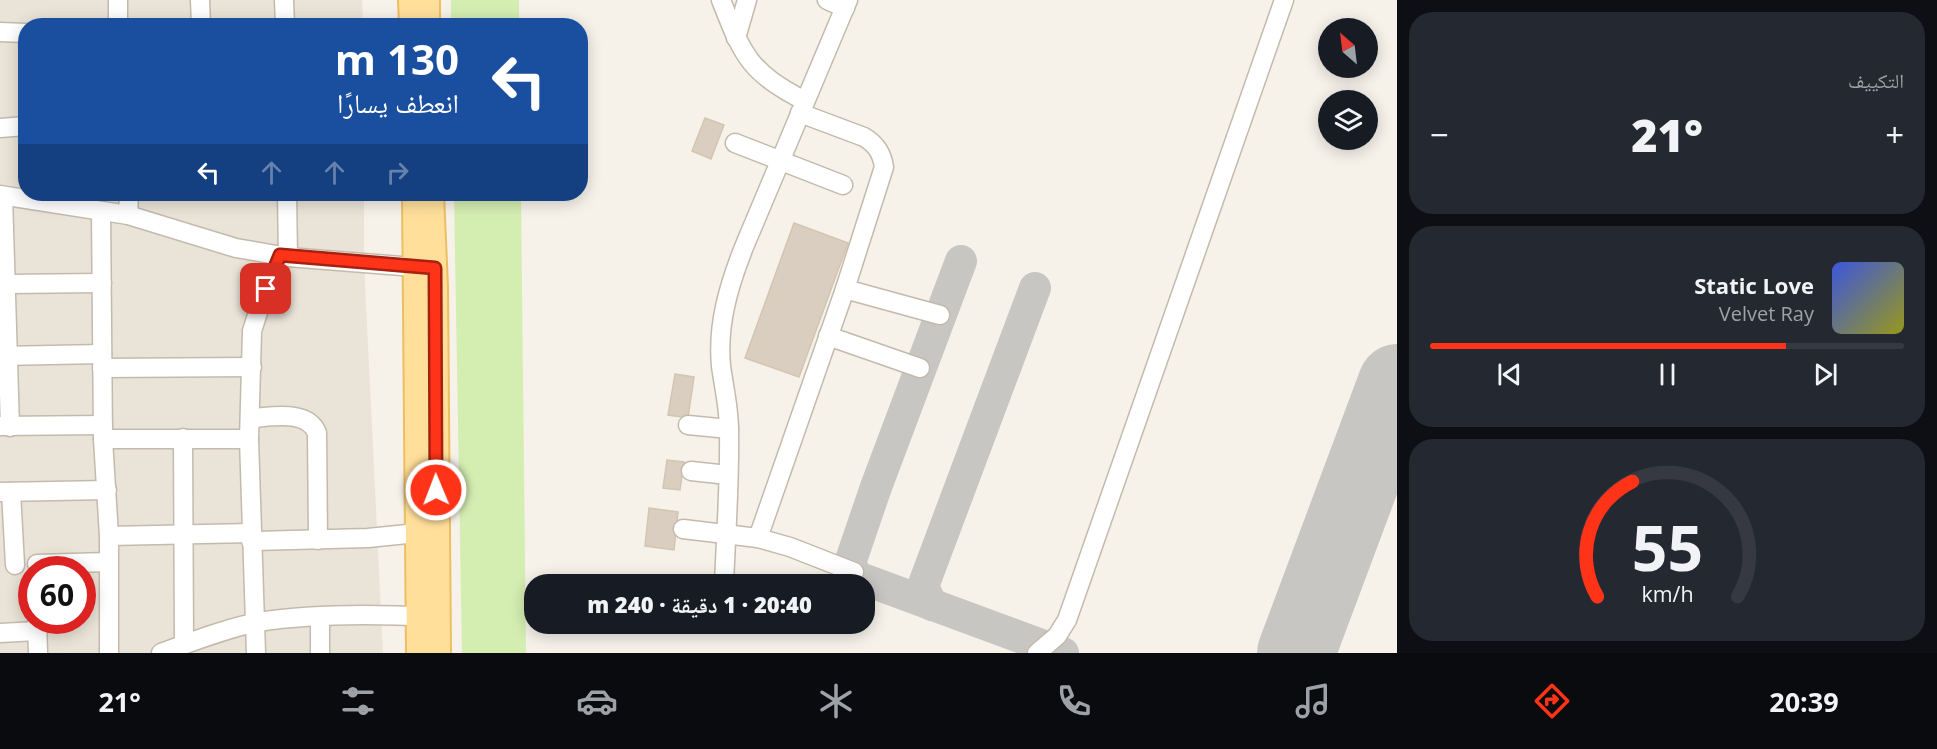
<!DOCTYPE html>
<html lang="ar">
<meta charset="utf-8">
<style>
:root{--surface:#171b24;--page:#242831;--text:#f1f3f6;--muted:#9ea1a6;--line:#363941;--accent:#ff3318}
body{margin:0;font-family:"Open Sans","Noto Naskh Arabic",sans-serif;background:var(--page);color:var(--text);direction:rtl;height:100vh;display:flex;flex-direction:column;font-size:22px;white-space:nowrap}
*{box-sizing:border-box;margin:0}
p{font-size:20px;color:var(--muted)}
.icon{flex:none;width:33px;height:33px;fill:none;stroke:currentColor;stroke-width:2;stroke-linecap:round;stroke-linejoin:round}
.map{position:relative;flex:1;overflow:hidden;direction:ltr}
.sheet{display:flex;flex-direction:column;gap:12px;padding:12px;background:#0d0f14;width:540px}
.sheet>*{flex:none}
.guide{position:absolute;left:18px;top:18px;width:570px;height:183px;border-radius:24px;box-shadow:0 3px 15px #0003;direction:rtl;background:#1a4fa0;color:#fff;overflow:hidden}
.needle{width:39px;rotate:332deg}
.controls{position:absolute;left:1318px;top:18px;display:grid;gap:12px}
.controls a{display:grid;place-items:center;width:60px;height:60px;border-radius:50%;background:var(--surface);box-shadow:0 3px 15px #0003;font-size:30px}
.speed{position:absolute;left:18px;top:556px;display:flex;gap:12px;font-size:30px;font-weight:700;text-align:center}
.speed>*{display:grid;place-content:center;width:78px;height:78px;border-radius:50%;background:var(--surface);box-shadow:0 3px 15px #0003;line-height:1}
.speed .limit{border:9px solid #d22;background:#fff;color:#111}
.pin{position:absolute;display:grid;place-items:center;width:51px;height:51px;color:#fff;margin:-26px;border-radius:12px;box-shadow:0 3px 9px #0006}
.me{position:absolute;width:66px;margin:-33px;rotate:359deg;stroke-linejoin:round;filter:drop-shadow(0 0 4px #0008)}
.turn{display:flex;align-items:center;gap:21px;height:126px;padding:0 30px;font-size:27px}
.turn .icon{width:78px;height:78px;stroke-width:2.5}
.turn b{display:block;font-size:42px;line-height:51px}
.lanes{display:flex;align-items:center;height:57px;padding:0 30px;background:#0003;justify-content:center;gap:30px;direction:ltr}
.lanes .off{opacity:.35}
.big{font-size:45px;font-weight:800;line-height:1.1}
.sheet .tile{flex:1;display:flex;flex-direction:column;justify-content:center;gap:9px;min-width:0;padding:0 21px;border-radius:24px;background:var(--page)}
.sheet .dial{align-items:center;gap:0}
.dial svg{height:156px;overflow:visible;fill:none;stroke:var(--line);stroke-width:7;stroke-linecap:round;text-anchor:middle}
.dial text{fill:var(--text);stroke:none}
.song{display:flex;align-items:center;gap:18px}
.cover{width:72px;height:72px;border-radius:9px;background:linear-gradient(135deg,hsl(230 70% 55%),hsl(60 70% 35%))}
.played{height:6px;border-radius:3px;background:linear-gradient(90deg,var(--accent) 75%,var(--line) 75%)}
.keys{display:flex;justify-content:space-around;direction:ltr}
.heat{display:flex;justify-content:space-between;align-items:center;font-size:33px;direction:ltr}
.trip{position:absolute;left:524px;top:574px;width:351px;height:60px;border-radius:24px;background:var(--surface);box-shadow:0 3px 15px #0003;font-weight:800;line-height:60px;text-align:center;direction:rtl}
.dock{display:flex;height:96px;justify-content:space-around;align-items:center;background:#090b0e;color:var(--muted)}
.dock .icon{width:42px;height:42px}
.dock .on{color:var(--accent)}
.dock b{font-size:27px;color:var(--text)}
main{display:flex;flex:1;min-height:0}
.map>svg:first-child{display:block}
.residential{fill:#eae4d8;fill-rule:evenodd}
.green{fill:#d4edb1}
.lines{fill:none;stroke-linecap:round;stroke-linejoin:round}
.taxiway{stroke:#c8c6c2;stroke-width:32}
.runway{stroke:#c8c6c2;stroke-width:78}
.building{fill:#d9cebf;stroke:#d4c5b1;stroke-width:1.5}
.minor-casing{stroke:#c3baac;stroke-width:21}
.major-casing{stroke:#edbe62;stroke-width:26}
.minor{stroke:#fff;stroke-width:18}
.major{stroke:#ffdf9a;stroke-width:22}
.route-casing{stroke:#a62110;stroke-width:15}
.route{stroke:#ff3318;stroke-width:10}
</style>
<main>
<section class="sheet">
<div class="tile"><p>التكييف</p>
<div class="heat"><a>−</a><b class="big">21°</b><a>+</a></div>
</div>
<div class="tile">
<div class="song"><i class="cover"></i><div><b>Static Love</b><p>Velvet Ray</p></div></div>
<div class="played"></div>
<div class="keys"><svg class="icon" aria-label="previous" viewBox="0 0 24 24"><path d="M18 5L8 12l10 7zM5 5v14"/></svg><svg class="icon" aria-label="pause" viewBox="0 0 24 24"><path d="M8 5v14M16 5v14"/></svg><svg class="icon" aria-label="next" viewBox="0 0 24 24"><path d="M6 5l10 7-10 7zM19 5v14"/></svg></div>
</div>
<div class="tile dial"><svg viewBox="0 0 100 80">
<path d="M14 69A42 42 0 1 1 86 69"/>
<path d="M14 69A42 42 0 0 1 32 10" stroke="#ff3318"/>
<text x="50" y="56" font-size="32" font-weight="700">55</text>
<text x="50" y="72" font-size="11">km/h</text>
</svg></div>
</section>
<div class="map">
<svg width="1397" height="653" viewBox="0 0 1397 653">
<rect width="100%" height="100%" fill="#f6f2ea"/>
<path class="residential" d="M0,0H362L363,25L26,26V194H364V263L383,653H0ZM32,570H82V621H32Z"/>
<g class="green">
<rect x="451" y="0" width="68" height="25"/>
<path d="M454,194H521L526,653H462Z"/>
</g>
<g class="lines">
<g class="taxiway">
<path d="M961,261L876,487L850,563L854,572L860,578L1063,653"/>
<path d="M932,605L924,589L925,581L1035,288"/>
</g>
<path class="runway" d="M1296,653L1397,383"/>
</g>
<g class="building">
<path d="M705,118L724,125L711,159L692,151Z"/>
<path d="M794,223L848,243L799,377L745,358Z"/>
<path d="M675,374L694,377L688,418L668,415Z"/>
<path d="M667,460L684,462L680,490L663,488Z"/>
<path d="M649,508L678,512L674,550L645,546Z"/>
</g>
<g class="lines">
<defs>
<g id="minor">
<path d="M200,0L201,26"/>
<path d="M284,0L285,26"/>
<path d="M721,0C743,56 749,72 805,101"/>
<path d="M827,0L845,8"/>
<path d="M118,26V0"/>
<path d="M0,32L26,33"/>
<path d="M736,38L747,0"/>
<path d="M0,128L26,126"/>
<path d="M735,143L843,185"/>
<path d="M287,194L288,257"/>
<path d="M0,195L128,215L236,248L288,257L427,268"/>
<path d="M3,196L10,427"/>
<path d="M101,211L103,439L109,536V653"/>
<path d="M128,215L129,194"/>
<path d="M6,284L102,283"/>
<path d="M845,289L940,315"/>
<path d="M828,336L920,368"/>
<path d="M0,356L102,354"/>
<path d="M102,368L252,367"/>
<path d="M251,418C271,417 308,409 317,433L318,540"/>
<path d="M688,425L729,429"/>
<path d="M0,426L103,425"/>
<path d="M183,438L184,644"/>
<path d="M103,439H249"/>
<path d="M691,471L728,475"/>
<path d="M0,492L107,490"/>
<path d="M11,492L15,565"/>
<path d="M683,529L758,538L790,547L854,572"/>
<path d="M109,536L251,533"/>
<path d="M758,538L845,289L884,167C882,153 876,144 864,137L800,113"/>
<path d="M251,541L368,538L417,533"/>
<path d="M37,564L108,562"/>
<path d="M724,585C726,533 730,481 729,430C729,408 724,388 721,366C717,324 729,285 744,247L848,0"/>
<path d="M320,618V653"/>
<path d="M37,621L38,653"/>
<path d="M0,633L37,631"/>
<path d="M161,653C191,642 227,628 258,622C311,614 376,614 430,617"/>
<path d="M256,653L249,439L252,331L260,306L280,255"/>
<path d="M1037,653L1057,636L1067,620L1284,0"/>
</g>
<g id="major">
<path d="M410,0L411,26"/>
<path d="M428,0V26"/>
<path d="M414,194L418,653"/>
<path d="M432,194L436,287L439,653"/>
</g>
</defs>
<use href="#minor" class="minor-casing"/>
<use href="#major" class="major-casing"/>
<use href="#minor" class="minor"/>
<use href="#major" class="major"/>
</g>
<g class="lines">
<defs>
<path id="route" d="M266,289L280,255L435,268L436,490"/>
</defs>
<use href="#route" class="route-casing"/>
<use href="#route" class="route"/>
</g>
</svg>
<div class="controls">
<a><svg class="needle" viewBox="-14 -14 28 28"><path d="M0-13l5 13h-10z" fill="#e53935"/><path d="M0 13l5-13h-10z" fill="#9ea1a6"/></svg></a>
<a><svg class="icon" aria-label="layers" viewBox="0 0 24 24"><path d="M12 4l9 5-9 5-9-5zM3 14l9 5 9-5"/></svg></a>
</div>
<div class="speed"><div class="limit">60</div></div>
<div class="pin" style="left:266px;top:289px;background:#d93025"><svg class="icon" aria-label="arrive" viewBox="0 0 24 24"><path d="M6 21V4h12l-3 4 3 4H6"/></svg></div>
<svg class="me" style="left:436px;top:490px" viewBox="-20 -20 40 40"><circle r="17" fill="#ff3318" stroke="#fff" stroke-width="3"/><path d="M0-11L8 9 0 5-8 9z" fill="#fff"/></svg>
<div class="trip">20:40 · 1 دقيقة · 240 m</div>
<div class="guide">
<div class="turn"><svg class="icon" aria-label="left" viewBox="0 0 24 24"><path d="M17 20v-9H6M10 6l-5 5 5 5"/></svg><div><b>130 m</b>انعطف يسارًا</div></div>
<div class="lanes"><svg class="icon" aria-label="left" viewBox="0 0 24 24"><path d="M17 20v-9H6M10 6l-5 5 5 5"/></svg><svg class="icon off" aria-label="ahead" viewBox="0 0 24 24"><path d="M12 20V5M6 11l6-6 6 6"/></svg><svg class="icon off" aria-label="ahead" viewBox="0 0 24 24"><path d="M12 20V5M6 11l6-6 6 6"/></svg><svg class="icon off" aria-label="right" viewBox="0 0 24 24"><path d="M7 20v-9h11M14 6l5 5-5 5"/></svg></div>
</div>
</div>
</main>
<nav class="dock">
<b>20:39</b>
<svg class="icon on" aria-label="directions" viewBox="0 0 24 24"><path d="M12 3l9 9-9 9-9-9zM9 14v-3h6M13 9l2 2-2 2"/></svg>
<svg class="icon" aria-label="music" viewBox="0 0 24 24"><path d="M9 18V5l10-2v13"/><circle cx="6" cy="18" r="3"/><circle cx="16" cy="16" r="3"/></svg>
<svg class="icon" aria-label="phone" viewBox="0 0 24 24"><path d="M5 4h4l2 5-3 2q2 4 5 5l2-3 5 2v4C11 20 4 13 5 4z"/></svg>
<svg class="icon" aria-label="climate" viewBox="0 0 24 24"><path d="M12 3v18M4 7l16 10M4 17L20 7"/></svg>
<svg class="icon" aria-label="car" viewBox="0 0 24 24"><path d="M5 17H2v-5l4-1 3-4h7l3 4 3 1v5h-3M9 17h6M6 11h13"/><circle cx="7" cy="17" r="2"/><circle cx="17" cy="17" r="2"/></svg>
<svg class="icon" aria-label="filters" viewBox="0 0 24 24"><path d="M4 7h16M4 17h16"/><circle cx="9" cy="7" r="2"/><circle cx="15" cy="17" r="2"/></svg>
<b>21°</b>
</nav>
